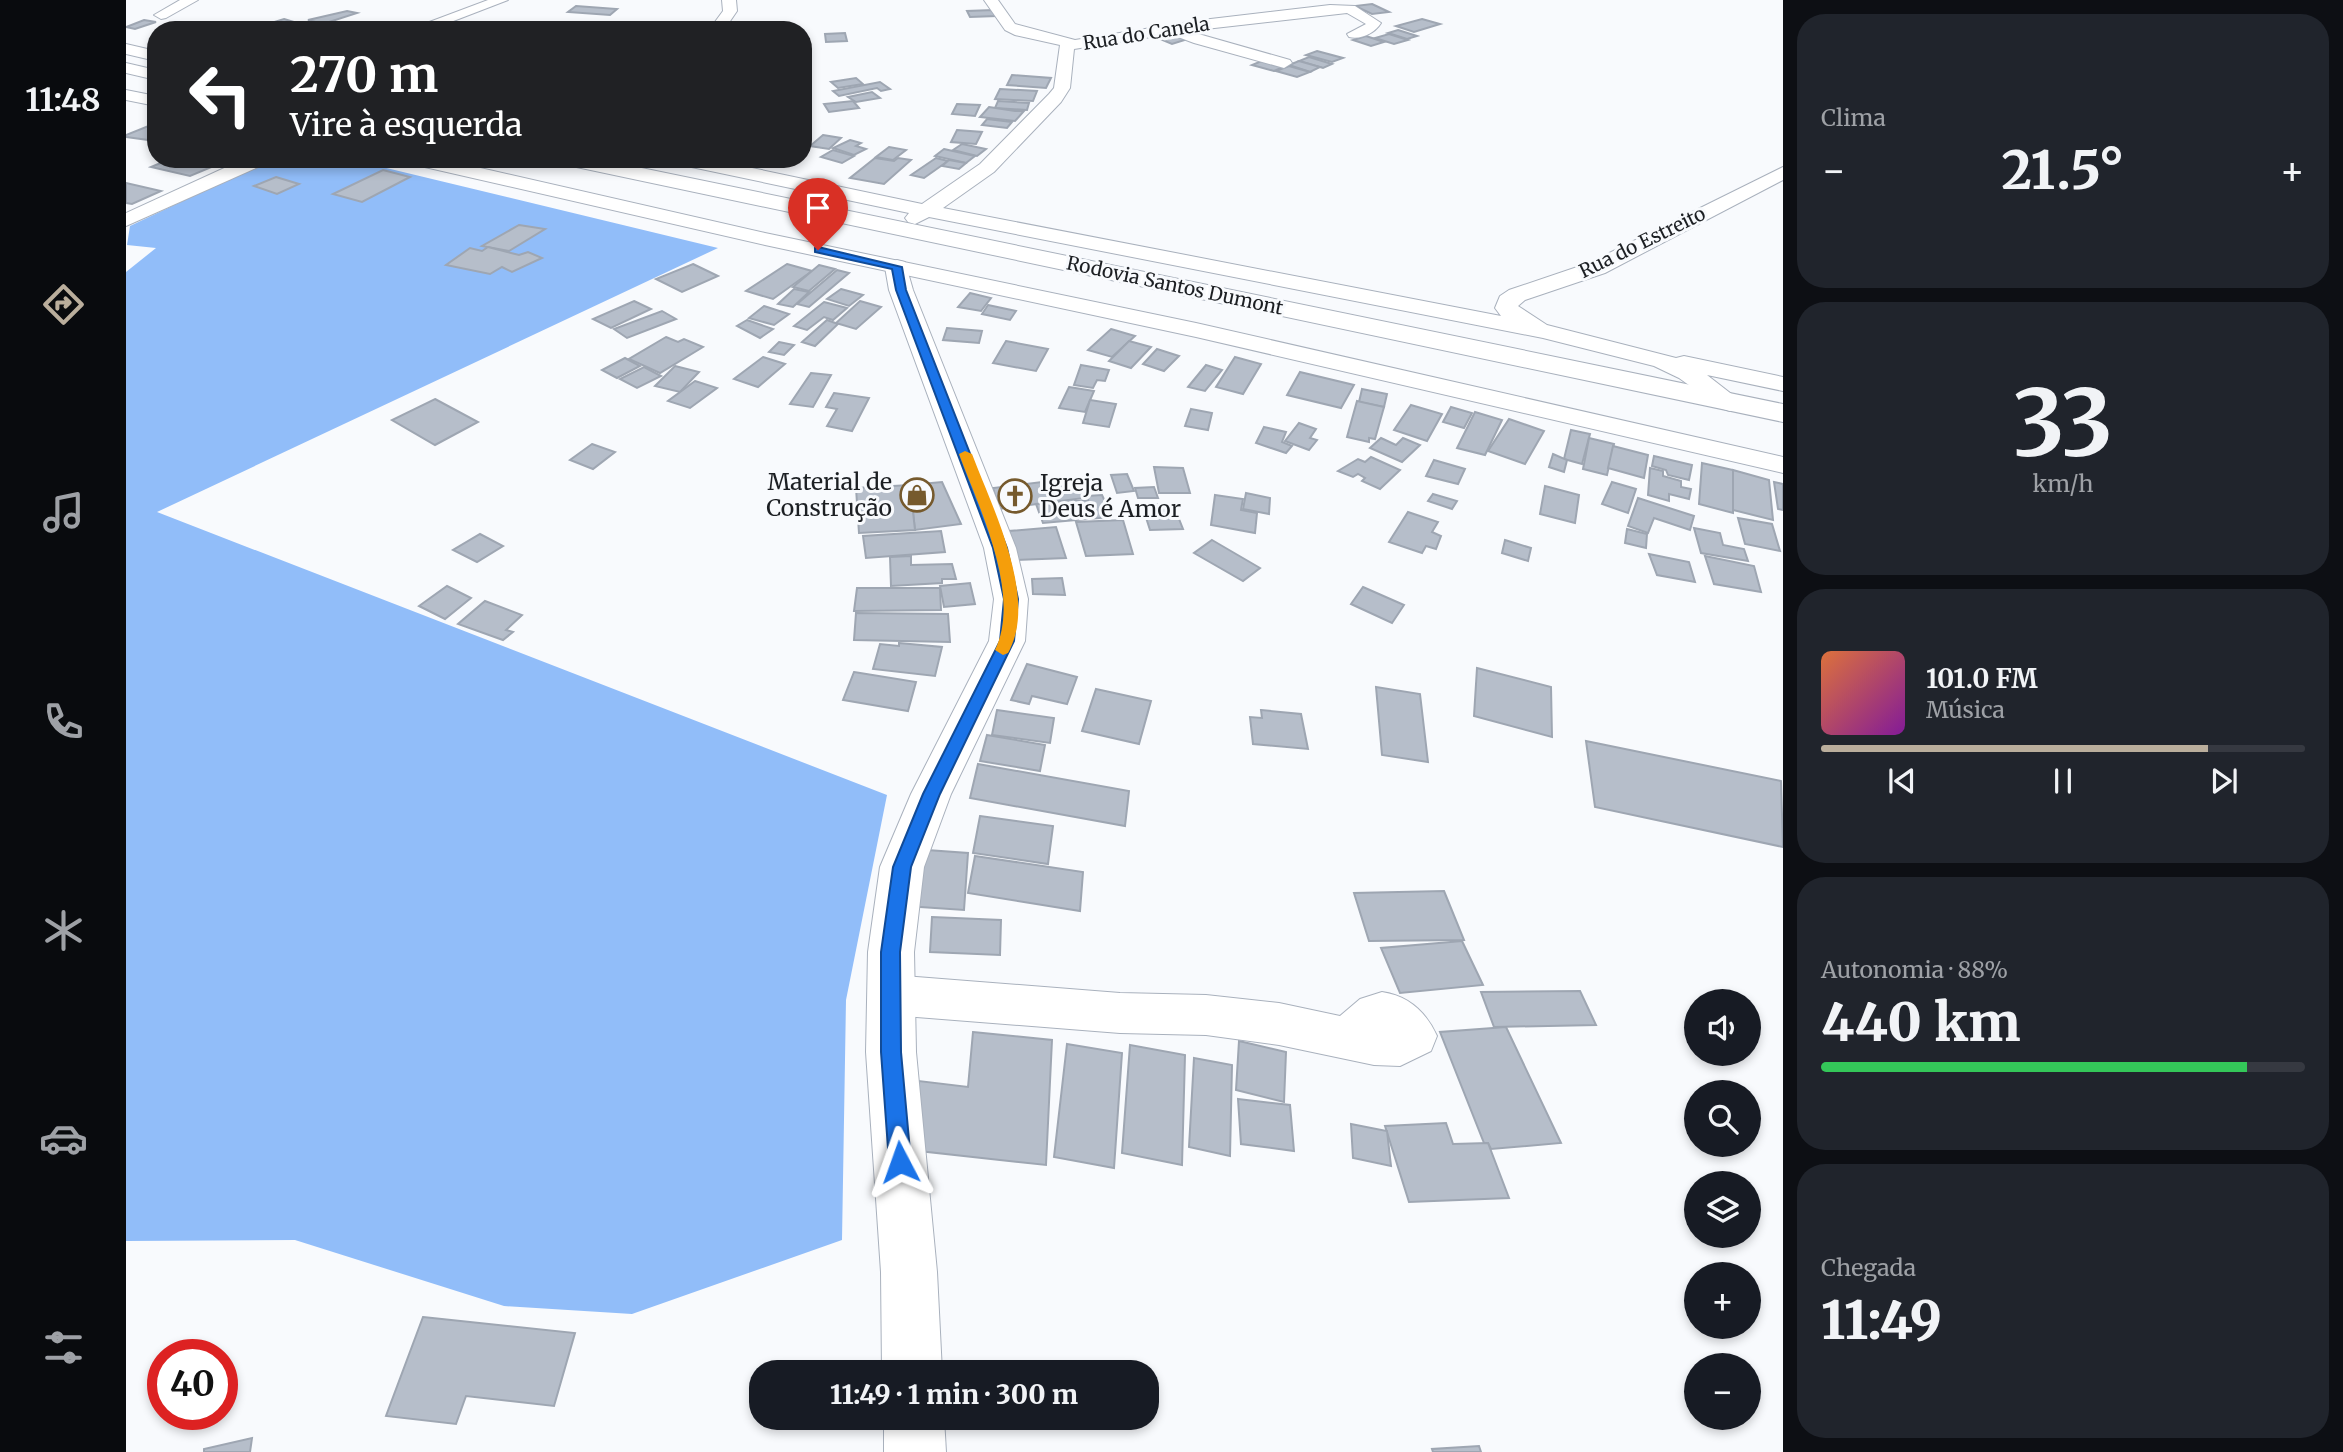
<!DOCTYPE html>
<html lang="pt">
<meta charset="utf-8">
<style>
:root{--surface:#171b24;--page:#20242c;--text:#f1f3f6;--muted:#9ea1a6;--line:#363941;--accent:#baae9c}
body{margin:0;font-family:Merriweather,serif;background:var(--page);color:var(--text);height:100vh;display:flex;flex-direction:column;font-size:26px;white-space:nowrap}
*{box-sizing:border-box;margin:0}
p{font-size:23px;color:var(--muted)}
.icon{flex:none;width:38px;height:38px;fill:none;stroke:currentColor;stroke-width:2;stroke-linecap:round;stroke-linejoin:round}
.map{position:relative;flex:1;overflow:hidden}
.side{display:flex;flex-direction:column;gap:14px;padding:14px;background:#0d0f14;width:560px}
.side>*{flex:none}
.guide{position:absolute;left:21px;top:21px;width:665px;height:147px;border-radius:28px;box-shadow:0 4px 10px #0003;background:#202124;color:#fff;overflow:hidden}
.buttons{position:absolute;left:1558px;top:989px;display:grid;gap:14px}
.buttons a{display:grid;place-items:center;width:77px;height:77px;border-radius:50%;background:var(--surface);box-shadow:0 4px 10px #0003;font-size:35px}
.speed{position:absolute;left:21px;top:1339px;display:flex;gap:14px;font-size:35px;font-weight:700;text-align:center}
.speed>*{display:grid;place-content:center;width:91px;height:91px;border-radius:50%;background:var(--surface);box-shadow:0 4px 10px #0003;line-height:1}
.speed .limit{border:10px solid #d22;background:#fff;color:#111}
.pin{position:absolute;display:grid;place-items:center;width:60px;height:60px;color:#fff;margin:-72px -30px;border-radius:50% 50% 50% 0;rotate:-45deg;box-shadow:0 0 7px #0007}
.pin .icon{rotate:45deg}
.me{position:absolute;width:77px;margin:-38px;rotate:356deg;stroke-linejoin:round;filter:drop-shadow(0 0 5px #0008)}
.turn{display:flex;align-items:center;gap:24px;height:147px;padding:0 28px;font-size:32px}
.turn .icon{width:91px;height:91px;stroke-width:2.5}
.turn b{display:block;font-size:49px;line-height:60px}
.big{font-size:52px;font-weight:800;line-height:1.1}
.side .tile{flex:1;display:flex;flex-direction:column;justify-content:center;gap:10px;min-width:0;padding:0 24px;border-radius:28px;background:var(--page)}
.side .dial{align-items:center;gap:0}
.dial b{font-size:91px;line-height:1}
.song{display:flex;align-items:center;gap:21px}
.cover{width:84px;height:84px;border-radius:10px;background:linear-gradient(135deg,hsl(20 70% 55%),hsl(290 70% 35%))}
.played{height:7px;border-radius:4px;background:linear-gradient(90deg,var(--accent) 80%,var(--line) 80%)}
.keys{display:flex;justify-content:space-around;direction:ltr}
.heat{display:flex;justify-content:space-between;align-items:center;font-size:38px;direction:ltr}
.charge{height:10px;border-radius:5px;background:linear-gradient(90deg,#34c759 88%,var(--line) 0)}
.trip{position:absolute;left:623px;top:1360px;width:410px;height:70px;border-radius:28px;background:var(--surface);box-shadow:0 4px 10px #0003;font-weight:800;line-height:70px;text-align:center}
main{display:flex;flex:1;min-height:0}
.menu{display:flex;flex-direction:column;width:126px;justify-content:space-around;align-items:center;background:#090b0e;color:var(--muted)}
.menu .icon{width:49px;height:49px}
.menu .active{color:var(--accent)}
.menu b{font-size:32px;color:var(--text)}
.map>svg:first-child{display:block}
.forest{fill:#91bdf9}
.building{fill:#b6beca;stroke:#9ea6b2;stroke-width:2}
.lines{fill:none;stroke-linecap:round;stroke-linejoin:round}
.street-casing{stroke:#a9b1bd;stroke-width:2}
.secondary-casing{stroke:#a9b1bd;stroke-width:2}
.highway-casing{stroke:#a9b1bd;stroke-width:2}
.street{fill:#fff;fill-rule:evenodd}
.secondary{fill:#fff;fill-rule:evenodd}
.highway{fill:#fff;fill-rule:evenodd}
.route{fill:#1a73e8;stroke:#114b97;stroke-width:2}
.slow{fill:#f59e0b}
.labels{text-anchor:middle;stroke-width:6;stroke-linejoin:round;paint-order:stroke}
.far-street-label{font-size:19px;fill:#1c1f23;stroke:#f8fafd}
.poi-label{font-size:23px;fill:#1c1f23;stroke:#f8fafd;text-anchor:end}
</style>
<main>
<nav class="menu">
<b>11:48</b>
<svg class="icon active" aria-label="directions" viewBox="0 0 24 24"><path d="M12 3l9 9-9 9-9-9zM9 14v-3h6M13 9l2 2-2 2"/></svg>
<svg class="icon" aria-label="music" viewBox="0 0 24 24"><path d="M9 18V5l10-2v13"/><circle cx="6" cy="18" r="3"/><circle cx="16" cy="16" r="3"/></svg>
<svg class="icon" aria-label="phone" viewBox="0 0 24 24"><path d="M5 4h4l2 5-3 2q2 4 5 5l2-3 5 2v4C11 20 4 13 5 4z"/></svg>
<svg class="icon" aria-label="climate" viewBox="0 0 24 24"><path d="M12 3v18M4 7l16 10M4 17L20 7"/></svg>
<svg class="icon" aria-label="car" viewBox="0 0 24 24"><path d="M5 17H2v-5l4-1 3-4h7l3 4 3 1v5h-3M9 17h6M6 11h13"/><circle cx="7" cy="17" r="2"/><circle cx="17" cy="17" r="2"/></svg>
<svg class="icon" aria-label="filters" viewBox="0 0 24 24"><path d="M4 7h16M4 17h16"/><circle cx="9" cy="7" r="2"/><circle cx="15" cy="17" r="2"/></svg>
</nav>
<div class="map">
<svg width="1657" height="1452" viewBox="0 0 1657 1452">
<rect width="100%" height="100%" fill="#f8fafd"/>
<path class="forest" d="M146,159H223L592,248L31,512L761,795L720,1000L716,1240L506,1314L378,1306L169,1240L0,1241V272L30,248L1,245L4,226Z"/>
<g class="building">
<path d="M1246,4L1263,12L1246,14L1229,6Z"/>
<path d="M450,6L491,9L484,15L442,12Z"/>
<path d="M867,10L870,16L844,17L841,11Z"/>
<path d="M221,11L231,13L197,24L182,20Z"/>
<path d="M158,19L168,22L142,30L132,27Z"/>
<path d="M1296,19L1314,24L1288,32L1270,26Z"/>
<path d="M18,20L30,22L9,29L0,27Z"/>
<path d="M1272,30L1291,36L1281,39L1262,33Z"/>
<path d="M719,33L721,41L700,42L699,34Z"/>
<path d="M1052,34L1065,38L1046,44L1034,39Z"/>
<path d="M1263,34L1282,40L1268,44L1249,38Z"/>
<path d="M1240,36L1258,42L1245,46L1227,40Z"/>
<path d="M1191,51L1217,58L1206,62L1180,55Z"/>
<path d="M1183,57L1206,64L1197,68L1173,61Z"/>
<path d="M1138,60L1160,66L1148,71L1126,65Z"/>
<path d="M1173,61L1194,67L1184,72L1163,65Z"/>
<path d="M1163,66L1184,72L1171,77L1150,71Z"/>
<path d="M886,75L925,78L920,88L881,85Z"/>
<path d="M730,78L737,84L712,88L705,82Z"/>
<path d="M754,82L764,89L755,91L751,88L713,96L707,91Z"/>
<path d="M874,89L911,91L907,101L869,99Z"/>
<path d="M746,92L754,98L730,102L722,97Z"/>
<path d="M727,101L733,108L703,112L698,104Z"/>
<path d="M872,101L903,103L901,110L869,108Z"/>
<path d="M831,104L854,105L849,116L826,114Z"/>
<path d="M863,107L889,111H898L889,121L854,117Z"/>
<path d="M861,119L886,122L881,128L856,125Z"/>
<path d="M30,123V141L0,137V135Z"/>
<path d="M831,130L856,132L850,144L825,142Z"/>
<path d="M697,135L715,138L703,149L684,146Z"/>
<path d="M724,140L735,143L730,146L740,149L728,155L707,148Z"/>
<path d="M836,144L860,149L851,156L827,150Z"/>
<path d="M763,147L780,150L767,160L750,157Z"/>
<path d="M818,149L849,156L840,163L809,156Z"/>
<path d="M707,150L728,156L716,163L695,157Z"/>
<path d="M749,158L768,161L772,158L785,160L758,184L724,178Z"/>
<path d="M810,158L822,161L798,178L785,175Z"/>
<path d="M44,159H93L100,161L64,176L25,167Z"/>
<path d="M823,160L840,163L833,169L816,166Z"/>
<path d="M257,170L284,177L236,202L207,194Z"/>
<path d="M150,177L173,184L151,194L128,186Z"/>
<path d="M0,183L35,191L6,204L0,203Z"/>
<path d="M393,225L419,229L383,251L356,246Z"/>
<path d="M362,247L393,255L402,252L416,258L386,272L376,267L364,274L320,265L344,248L356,251Z"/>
<path d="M567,264L592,276L556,292L530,279Z"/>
<path d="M661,264L686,271L647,299L620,291Z"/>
<path d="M693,265L709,269L683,291L667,287Z"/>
<path d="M711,270L723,273L683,307L671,304Z"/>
<path d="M668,289L683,292L667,307L652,304Z"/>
<path d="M715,289L737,295L723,306L701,299Z"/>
<path d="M844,293L865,298L855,311L832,307Z"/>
<path d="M508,301L525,309L485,328L467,319Z"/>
<path d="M734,301L755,307L730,329L710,323Z"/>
<path d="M698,302L721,308L707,320L698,317L681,330L668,326Z"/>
<path d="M862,305L890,311L884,320L856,314Z"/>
<path d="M638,306L663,314L648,325L623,318Z"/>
<path d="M536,311L550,319L501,338L488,329Z"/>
<path d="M621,320L647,329L634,338L611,326Z"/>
<path d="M701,320L712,324L689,346L676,342Z"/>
<path d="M821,328L856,331L853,343L817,340Z"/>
<path d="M985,329L1009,336L986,357L962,350Z"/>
<path d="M540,337L552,342L558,339L577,347L534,373L503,359Z"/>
<path d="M880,341L922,349L910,371L867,363Z"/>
<path d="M1003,341L1025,347L1005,368L983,361Z"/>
<path d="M653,342L668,345L658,355L643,352Z"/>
<path d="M1031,349L1053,356L1038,371L1017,364Z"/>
<path d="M637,357L659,364L632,387L608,379Z"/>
<path d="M1109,357L1135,364L1117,394L1090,387Z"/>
<path d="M499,358L514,366L491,378L476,370Z"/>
<path d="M955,365L983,370L979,381L971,380L967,388L948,385Z"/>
<path d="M1080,365L1096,370L1079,391L1062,387Z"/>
<path d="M549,366L573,372L554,392L529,386Z"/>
<path d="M518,367L535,376L511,388L494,379Z"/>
<path d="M1174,372L1228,385L1215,408L1161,395Z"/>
<path d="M685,373L705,375L687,407L664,404Z"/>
<path d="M569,381L591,388L564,408L542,401Z"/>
<path d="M943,387L968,391L959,412L933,408Z"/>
<path d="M1236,389L1261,394L1258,407L1233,402Z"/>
<path d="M708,393L743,398L726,431L701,426L711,409L700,407Z"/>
<path d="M309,399L352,422L309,445L266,420Z"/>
<path d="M964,400L990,404L983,427L957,423Z"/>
<path d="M1231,401L1258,407L1249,439L1243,438V442L1221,437Z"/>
<path d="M1285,405L1316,414L1301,441L1268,430Z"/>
<path d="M1325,407L1346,413L1338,428L1317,422Z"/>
<path d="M1065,409L1086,413L1082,430L1059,426Z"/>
<path d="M1349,412L1376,420L1359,455L1331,448Z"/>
<path d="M1383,419L1418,431L1399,464L1362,451Z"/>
<path d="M1173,423L1190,429L1184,438L1191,440L1183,450L1159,441Z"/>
<path d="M1138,427L1160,432L1156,442L1166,446L1160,453L1130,443Z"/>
<path d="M1445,430L1464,434L1456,464L1438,459Z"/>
<path d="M1255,438L1270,445L1277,438L1294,445L1276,462L1244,448Z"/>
<path d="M1463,438L1488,444L1481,475L1457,469Z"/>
<path d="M466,444L489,452L467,469L444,460Z"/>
<path d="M1487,446L1522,455L1518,478L1482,468Z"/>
<path d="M1427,454L1441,460L1438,472L1423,467Z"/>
<path d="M1528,456L1566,465L1563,480L1542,475L1540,470L1526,466Z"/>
<path d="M1245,457L1274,470L1254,489L1236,481L1239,478L1232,474L1227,477L1212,471L1232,459L1239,462Z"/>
<path d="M1308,460L1339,469L1332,484L1300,476Z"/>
<path d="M1576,463L1607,470V513L1573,504Z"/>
<path d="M1028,467L1057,468L1064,493H1033Z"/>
<path d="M1524,468L1537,471V476L1555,481V487L1565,489L1563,499L1543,494V501L1522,495Z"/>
<path d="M1607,470L1643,480L1647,520L1607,510Z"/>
<path d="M1001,474L1008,491L991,493L985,475Z"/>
<path d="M964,476L968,485L953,487L958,498L873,509L867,488Z"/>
<path d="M816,482L835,524L789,530L784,485Z"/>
<path d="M1486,482L1510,489L1502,513L1476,504Z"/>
<path d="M1648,482L1657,484V510L1652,509Z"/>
<path d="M784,485L789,530L733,533L730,488Z"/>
<path d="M1419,486L1453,495L1449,523L1414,514Z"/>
<path d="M1028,487L1032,498H1012L1009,488Z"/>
<path d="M1120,493L1144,498L1143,514L1117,509Z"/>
<path d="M1307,494L1331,501L1326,509L1302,501Z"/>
<path d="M976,495L986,517L917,523L910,504L962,500L961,496Z"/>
<path d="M1089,495L1117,499L1115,510L1131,513L1129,533L1085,525Z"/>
<path d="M1512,498L1568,516L1564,530L1528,518L1522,533L1502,526Z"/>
<path d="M1047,504L1057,529L1024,530L1016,505Z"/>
<path d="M1282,512L1312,522L1306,532L1315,536L1310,549L1300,546L1296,553L1263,542Z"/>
<path d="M1612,518L1646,524L1654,551L1619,544Z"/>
<path d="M997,520L1007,554L960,556L950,522Z"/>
<path d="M930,527L940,558L890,560L883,531Z"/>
<path d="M1568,528L1594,533L1597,545L1618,549L1622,561L1575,553Z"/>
<path d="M1501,529L1521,534L1520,548L1499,543Z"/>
<path d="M815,531L819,552L740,558L737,536Z"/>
<path d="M354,534L377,546L351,562L327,550Z"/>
<path d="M1086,540L1134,568L1117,581L1068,553Z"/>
<path d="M1379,540L1405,548L1402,561L1376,553Z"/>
<path d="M1523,554L1563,562L1569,582L1531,575Z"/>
<path d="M785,556V565L826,564L830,579H816V583L765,586L764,557Z"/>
<path d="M1579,556L1628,566L1635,592L1588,584Z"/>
<path d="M936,578L939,595L907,594L906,579Z"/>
<path d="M844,583L849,604L818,607L814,586Z"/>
<path d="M321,586L345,598L319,619L293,606Z"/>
<path d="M1237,587L1278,605L1266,623L1225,604Z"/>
<path d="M731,588H814L815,610L728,611Z"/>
<path d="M359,601L396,615L380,630L387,632L377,640L332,624Z"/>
<path d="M730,613L822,614L824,642L728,640Z"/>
<path d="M773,643L816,647L809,676L747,669L754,644L773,646Z"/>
<path d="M901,664L951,677L941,704L906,696L903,704L885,700Z"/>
<path d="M1351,668L1425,687L1426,737L1348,716Z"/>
<path d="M728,672L790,682L782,711L717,700Z"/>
<path d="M1250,687L1294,694L1302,762L1256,755Z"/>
<path d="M970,689L1025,701L1013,744L956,731Z"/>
<path d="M871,710L928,718L924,743L866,735Z"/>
<path d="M1135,710L1175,714L1182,749L1127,744L1124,717L1136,718Z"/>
<path d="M861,735L919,745L914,771L854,761Z"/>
<path d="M1460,741L1655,781L1657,847L1469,807Z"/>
<path d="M852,764L1003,791L999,826L844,798Z"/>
<path d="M854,816L927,826L922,864L847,853Z"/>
<path d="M787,849L842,853L838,910L780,906Z"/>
<path d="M849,856L957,872L954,911L842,893Z"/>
<path d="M1318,891L1338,940L1243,941L1228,893Z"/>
<path d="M806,917L875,920L874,955L804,952Z"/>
<path d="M1336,941L1357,985L1274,993L1255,948Z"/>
<path d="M1454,991L1470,1025L1368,1027L1355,992Z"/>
<path d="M1380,1027L1435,1143L1365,1149L1362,1143H1358L1314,1032Z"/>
<path d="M847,1032L926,1040L920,1165L784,1150L793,1081L842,1087Z"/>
<path d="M1113,1041L1160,1052L1158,1102L1110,1090Z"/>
<path d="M941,1044L996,1053L988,1168L928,1157Z"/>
<path d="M1004,1045L1059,1055L1056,1165L996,1153Z"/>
<path d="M1068,1058L1106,1065L1104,1156L1063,1147Z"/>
<path d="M1112,1099L1164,1105L1168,1151L1115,1144Z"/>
<path d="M1320,1123L1327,1144L1362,1143L1383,1198L1283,1202L1259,1126Z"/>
<path d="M1225,1124L1261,1131L1265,1166L1227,1158Z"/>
<path d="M297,1317L449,1333L428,1406L340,1396L330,1424L260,1416Z"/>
<path d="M126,1438L124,1452H78V1449Z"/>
<path d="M1353,1446L1355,1452H1307L1306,1449Z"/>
</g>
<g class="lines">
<defs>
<g id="street">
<path d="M54,0H72L40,18L35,19L28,15Z"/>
<path d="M362,0H382L304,30H282Z"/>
<path d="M596,0H610L611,11L598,30H583L597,11Z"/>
<path d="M858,0H872L889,24L949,40L1076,20L1204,5L1229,6L1255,23C1249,33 1235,40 1223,37L1221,34L1240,24L1221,13L1062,31L1164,60L1166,63L1158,68L1068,43L1044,34L948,49L944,88L935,102L868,172L817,208L1375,316L1369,308L1374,296L1383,290L1463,263L1657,167V180L1479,273L1399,300L1392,306L1421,325L1550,358L1558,356L1657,377V391L1581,375L1617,403L1613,408L1604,411L1595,408L1553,378L1528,366L1417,338L803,217L789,224L782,222L779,218L783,213L556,165L547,159H583L796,204L854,164L923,94L928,88L934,45L889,35L879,30Z"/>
<path d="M0,44L30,51V61L0,54Z"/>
<path d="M0,90L30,96V106L0,100Z"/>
<path d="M118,159H143L141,163L0,226V213Z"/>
<path d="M281,159H315L639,233L1070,323L1657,457V473L1070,337L639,245L290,165Z"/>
<path d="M765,975L994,993L1080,995L1153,1003L1214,1016L1234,999L1256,992C1283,996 1300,1012 1311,1036L1305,1051L1274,1066L1248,1065L1153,1045L1080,1035L994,1033L765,1015L750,1009L744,995L750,981Z"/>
</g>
<g id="secondary">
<path d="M771,260L779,262L787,290L890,548L902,599L899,641L825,794L798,867L788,952L790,1052L811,1272L816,1372H756L755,1272L740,1052L742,952L754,867L785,794L863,641L868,599L858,548L763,290L759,267L763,262Z"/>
<path d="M758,1418H818L820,1452H758Z"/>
</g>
<g id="highway">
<path d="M0,63L30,70V80L0,73Z"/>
<path d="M431,159H472L1657,404V422L441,165Z"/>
</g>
</defs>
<use href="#street" class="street-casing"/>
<use href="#secondary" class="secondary-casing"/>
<use href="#highway" class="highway-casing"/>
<use href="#street" class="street"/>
<use href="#secondary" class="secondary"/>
<use href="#highway" class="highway"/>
</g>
<path class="route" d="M692,247L776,267L780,290L881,548L892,599L888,641L814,794L785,867L774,952L775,1052L785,1162L782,1170L774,1173L766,1170L763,1162L755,1052V952L767,867L797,794L874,641L878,599L867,548L770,290L766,269L689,252V248Z"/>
<path class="slow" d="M839,451L846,454C866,507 913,599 882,653L877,655L869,650C896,594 853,508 833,454Z"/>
<defs>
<symbol id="shop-ring" viewBox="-11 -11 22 22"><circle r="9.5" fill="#f8fafd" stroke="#765a2d" stroke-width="1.5"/><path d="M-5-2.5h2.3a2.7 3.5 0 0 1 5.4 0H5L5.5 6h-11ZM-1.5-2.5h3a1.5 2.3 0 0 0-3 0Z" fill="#765a2d"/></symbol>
<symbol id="church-ring" viewBox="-11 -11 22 22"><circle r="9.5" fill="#f8fafd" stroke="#765a2d" stroke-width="1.5"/><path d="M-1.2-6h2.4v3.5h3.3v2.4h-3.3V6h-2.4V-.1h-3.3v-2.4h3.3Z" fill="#765a2d"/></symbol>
</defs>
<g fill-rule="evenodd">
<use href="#shop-ring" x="772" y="476" width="38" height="38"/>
<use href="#church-ring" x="870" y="477" width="38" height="38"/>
</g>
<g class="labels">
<g class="far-street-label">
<text transform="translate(1020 33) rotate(-9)" y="7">Rua do Canela</text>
<text transform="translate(1516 242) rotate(-26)" y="7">Rua do Estreito</text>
<text transform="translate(1049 285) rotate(12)" y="7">Rodovia Santos Dumont</text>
</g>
<g class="poi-label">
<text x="766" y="490">Material de<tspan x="766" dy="26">Construção</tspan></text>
<text x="914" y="491" text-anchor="start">Igreja<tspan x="914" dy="26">Deus é Amor</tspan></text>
</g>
</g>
</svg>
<div class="buttons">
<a><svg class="icon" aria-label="sound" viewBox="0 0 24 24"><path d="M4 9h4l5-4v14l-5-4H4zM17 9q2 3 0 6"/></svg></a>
<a><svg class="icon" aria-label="search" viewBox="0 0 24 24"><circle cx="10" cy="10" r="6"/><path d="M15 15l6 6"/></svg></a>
<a><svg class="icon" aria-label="layers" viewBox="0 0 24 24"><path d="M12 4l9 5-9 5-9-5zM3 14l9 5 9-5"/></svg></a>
<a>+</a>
<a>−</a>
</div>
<div class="speed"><div class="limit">40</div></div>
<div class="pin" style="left:692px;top:250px;background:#d93025"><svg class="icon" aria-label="arrive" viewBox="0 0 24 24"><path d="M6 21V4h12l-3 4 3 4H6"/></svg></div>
<svg class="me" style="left:774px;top:1162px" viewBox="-20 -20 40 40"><path d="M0-17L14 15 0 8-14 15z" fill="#1a73e8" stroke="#fff" stroke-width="4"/></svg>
<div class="trip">11:49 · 1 min · 300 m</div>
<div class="guide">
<div class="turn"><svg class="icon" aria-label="left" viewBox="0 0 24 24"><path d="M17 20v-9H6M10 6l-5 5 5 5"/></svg><div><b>270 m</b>Vire à esquerda</div></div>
</div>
</div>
<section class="side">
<div class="tile"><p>Clima</p>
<div class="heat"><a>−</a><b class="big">21.5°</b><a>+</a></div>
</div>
<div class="tile dial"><b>33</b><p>km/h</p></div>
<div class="tile">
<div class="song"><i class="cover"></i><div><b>101.0 FM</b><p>Música</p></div></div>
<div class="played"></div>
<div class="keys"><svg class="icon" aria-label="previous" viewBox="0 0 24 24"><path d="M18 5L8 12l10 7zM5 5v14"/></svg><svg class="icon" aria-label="pause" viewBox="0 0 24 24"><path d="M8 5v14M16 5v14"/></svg><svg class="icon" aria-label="next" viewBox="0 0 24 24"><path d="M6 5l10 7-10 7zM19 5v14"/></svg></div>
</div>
<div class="tile"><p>Autonomia · 88%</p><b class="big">440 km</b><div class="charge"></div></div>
<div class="tile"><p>Chegada</p><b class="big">11:49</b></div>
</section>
</main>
